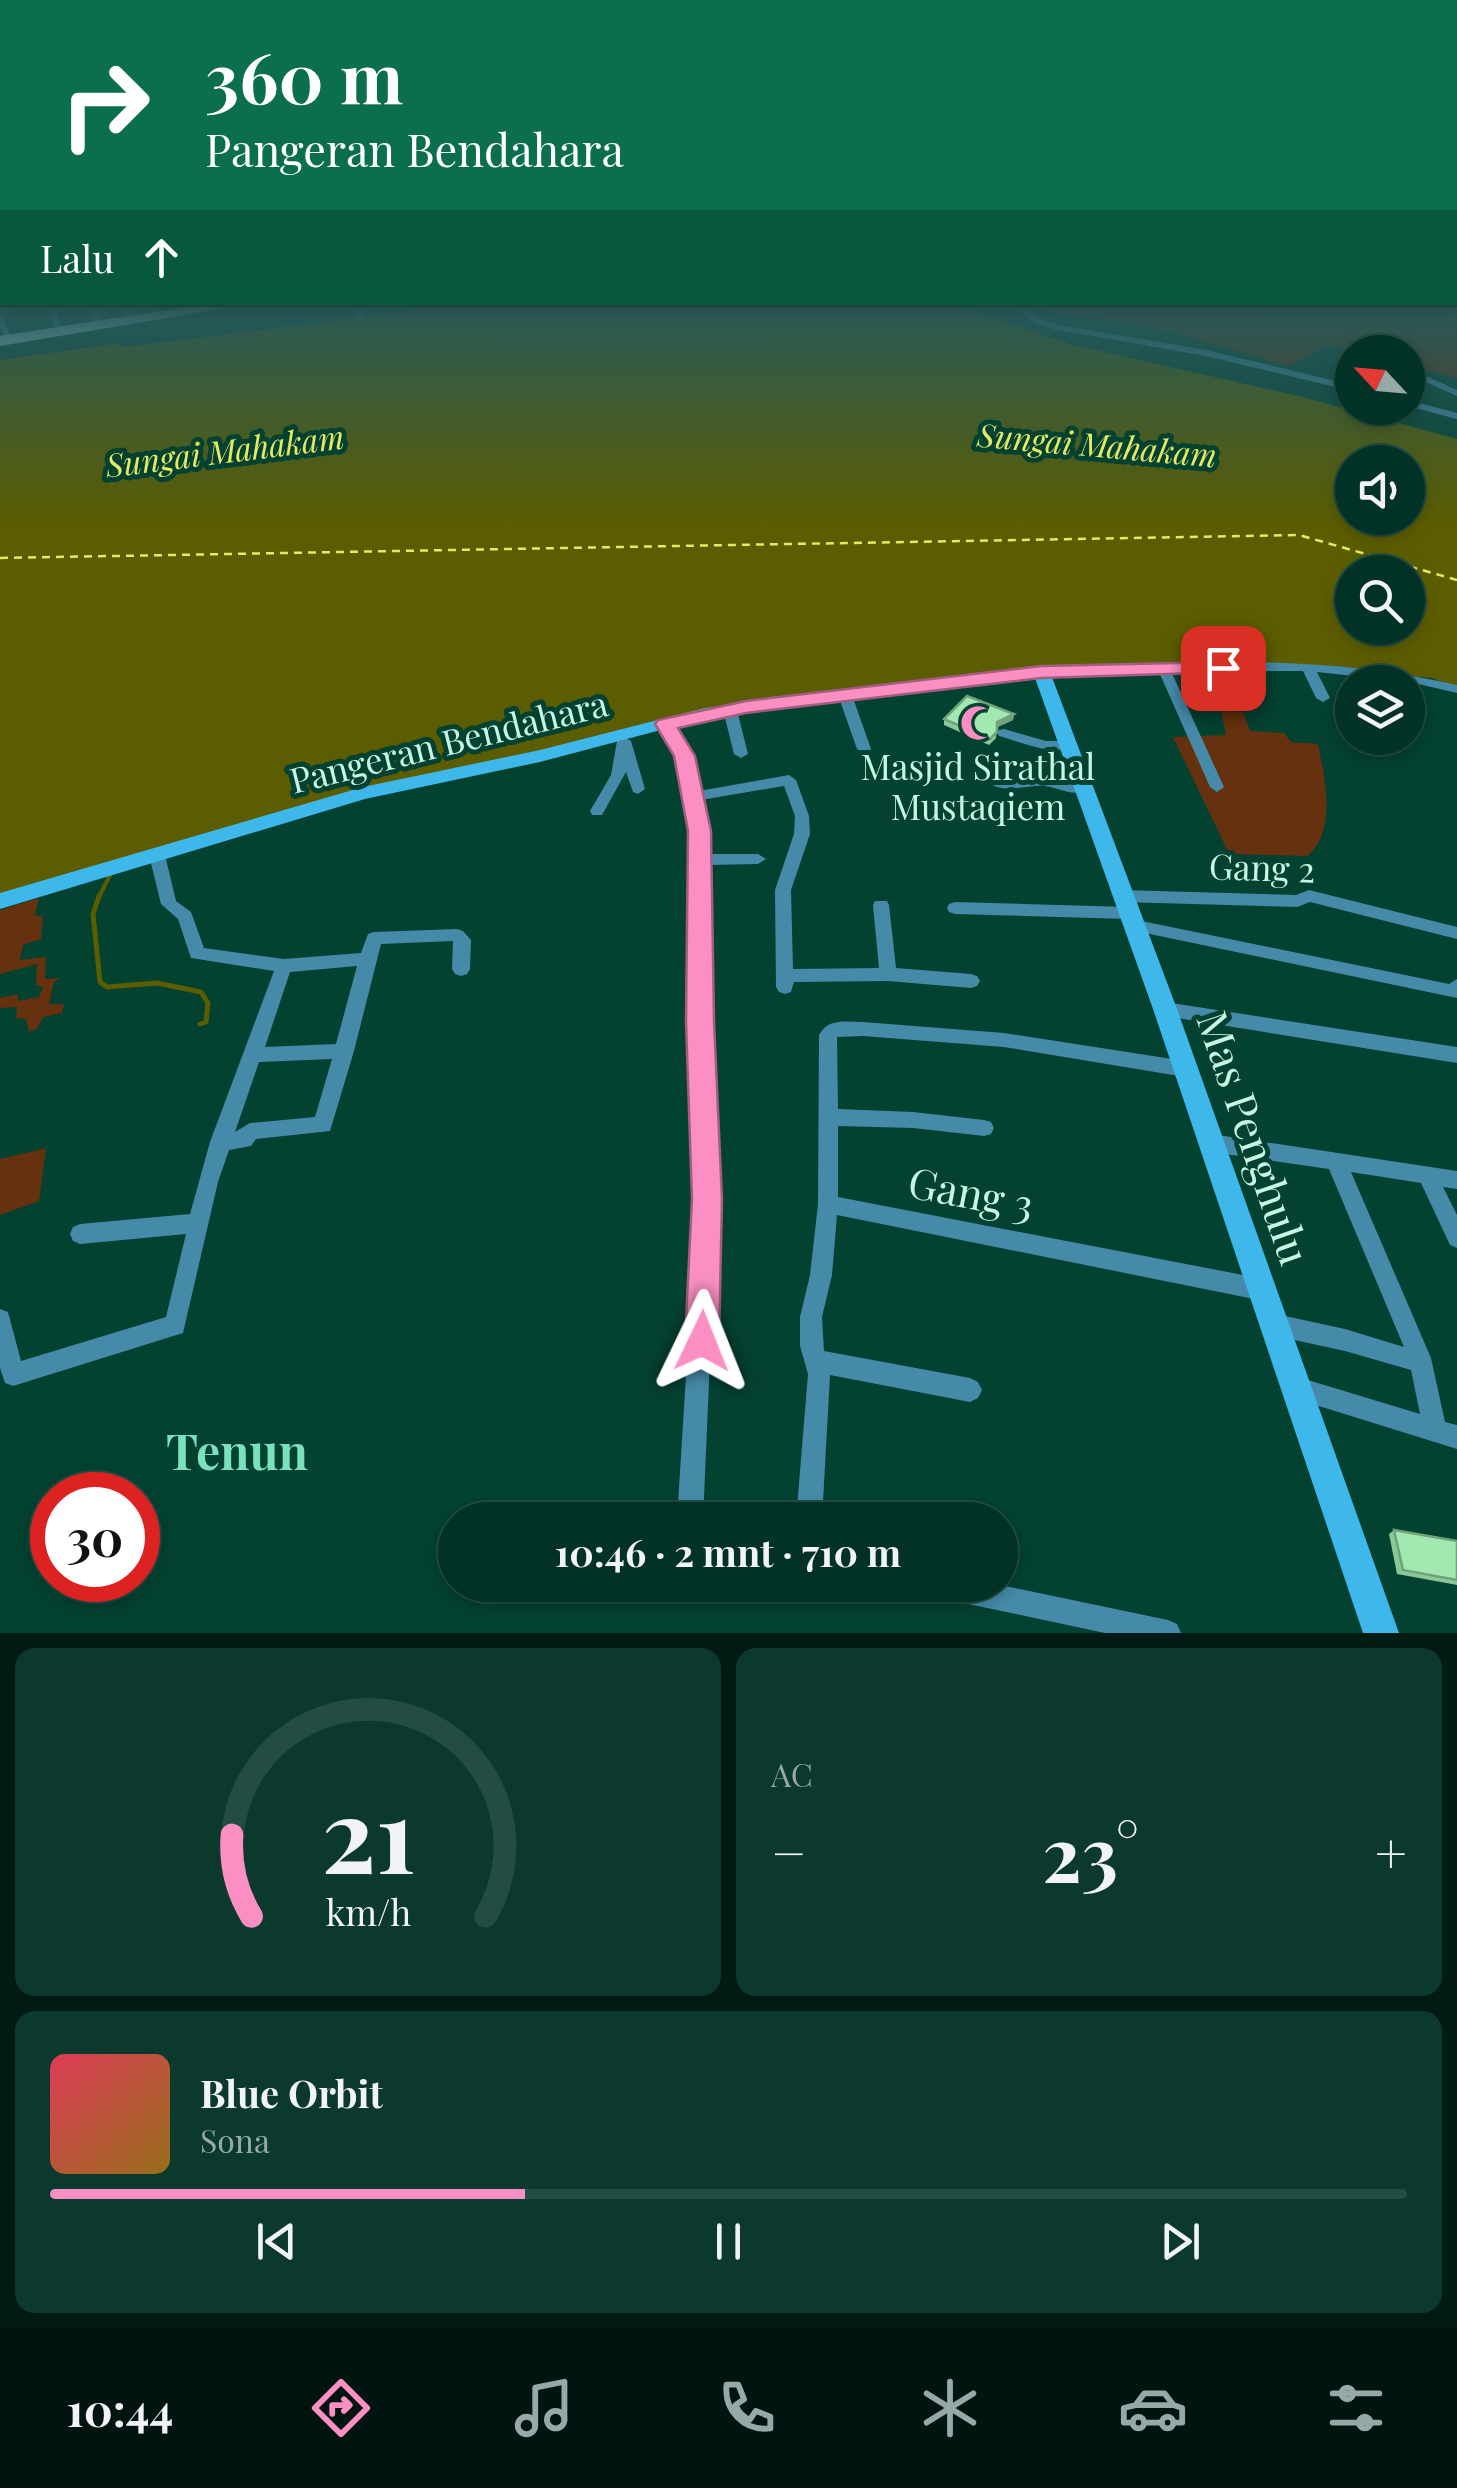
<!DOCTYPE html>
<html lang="id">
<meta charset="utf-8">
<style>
:root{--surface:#023125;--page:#0c392d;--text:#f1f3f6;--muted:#96a9a7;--line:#234c42;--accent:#fb8fc4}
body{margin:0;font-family:"Playfair Display",serif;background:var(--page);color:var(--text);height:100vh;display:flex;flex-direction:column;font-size:38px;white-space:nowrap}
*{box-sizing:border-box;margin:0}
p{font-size:32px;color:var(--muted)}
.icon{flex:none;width:55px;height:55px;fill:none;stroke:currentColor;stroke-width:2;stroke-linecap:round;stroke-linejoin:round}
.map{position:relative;height:1633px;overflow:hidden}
.details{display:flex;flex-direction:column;gap:15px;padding:15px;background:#011b14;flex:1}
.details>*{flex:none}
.banner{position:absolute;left:0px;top:0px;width:1458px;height:305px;box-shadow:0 5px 15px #0003,0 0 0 2px var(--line);background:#0b6e4f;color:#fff;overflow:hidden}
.needle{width:65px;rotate:296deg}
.buttons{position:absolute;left:1335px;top:335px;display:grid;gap:20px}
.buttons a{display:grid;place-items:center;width:90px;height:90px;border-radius:50%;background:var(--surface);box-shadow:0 5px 15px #0003,0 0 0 2px var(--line);font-size:50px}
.speed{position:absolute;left:30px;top:1472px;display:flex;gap:20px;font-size:50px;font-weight:700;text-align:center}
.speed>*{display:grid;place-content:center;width:130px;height:130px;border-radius:50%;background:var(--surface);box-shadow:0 5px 15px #0003,0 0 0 2px var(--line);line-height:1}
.speed .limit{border:15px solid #d22;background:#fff;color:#111}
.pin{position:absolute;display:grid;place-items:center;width:85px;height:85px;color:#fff;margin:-42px;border-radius:20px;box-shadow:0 5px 15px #0006}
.me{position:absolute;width:110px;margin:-55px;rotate:2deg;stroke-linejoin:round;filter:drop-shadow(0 0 8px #0008)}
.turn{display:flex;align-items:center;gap:35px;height:210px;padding:0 40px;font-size:45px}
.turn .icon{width:130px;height:130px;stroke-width:2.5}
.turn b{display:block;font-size:70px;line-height:85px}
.then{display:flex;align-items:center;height:95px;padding:0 40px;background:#0003;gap:20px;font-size:38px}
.big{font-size:75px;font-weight:700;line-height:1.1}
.details .tile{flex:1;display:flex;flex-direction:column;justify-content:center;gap:15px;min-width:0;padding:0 35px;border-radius:20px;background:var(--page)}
.details .dial{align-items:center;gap:0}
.dial svg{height:260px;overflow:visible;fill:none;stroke:var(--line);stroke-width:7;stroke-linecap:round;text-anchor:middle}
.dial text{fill:var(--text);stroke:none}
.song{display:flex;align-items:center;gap:30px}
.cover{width:120px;height:120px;border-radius:15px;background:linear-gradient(135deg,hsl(350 70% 55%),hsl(40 70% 35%))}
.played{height:10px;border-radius:5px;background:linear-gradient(90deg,var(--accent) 35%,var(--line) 35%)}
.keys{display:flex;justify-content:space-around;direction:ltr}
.heat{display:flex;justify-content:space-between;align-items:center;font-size:55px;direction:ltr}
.details .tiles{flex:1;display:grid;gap:15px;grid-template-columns:1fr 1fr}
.tile:last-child{grid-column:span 2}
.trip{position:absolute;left:438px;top:1502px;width:580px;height:100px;border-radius:50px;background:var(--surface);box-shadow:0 5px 15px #0003,0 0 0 2px var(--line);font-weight:700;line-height:100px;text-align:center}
.dock{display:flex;height:160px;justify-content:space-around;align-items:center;background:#01140f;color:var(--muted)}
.dock .icon{width:70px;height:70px}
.dock .on{color:var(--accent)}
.dock b{font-size:45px;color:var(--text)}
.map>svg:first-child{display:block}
.green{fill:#65310e}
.water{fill:#5c5d00;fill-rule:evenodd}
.pier{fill:#034131}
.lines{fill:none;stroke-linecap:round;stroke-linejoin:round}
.stream-far1{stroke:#5c5d00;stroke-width:4}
.stream{stroke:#5c5d00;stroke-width:5}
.ferry{stroke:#e7ea61;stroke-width:2.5;stroke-dasharray:8 6;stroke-linecap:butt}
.street{fill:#458aa9;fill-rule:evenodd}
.secondary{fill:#3eb8ea;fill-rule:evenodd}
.highway{fill:#ceecfb;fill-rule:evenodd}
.wall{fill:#8ac897}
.shaded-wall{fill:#71a37b}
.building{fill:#a1e9b0;stroke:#71a37b;stroke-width:2.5}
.route{fill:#fb8fc4;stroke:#a35d7f;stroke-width:2.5}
.labels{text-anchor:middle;stroke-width:10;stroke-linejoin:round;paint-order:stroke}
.far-water-label{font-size:32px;font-style:italic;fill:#e7ea61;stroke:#034131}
.street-label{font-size:35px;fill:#c7f6e4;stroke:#034131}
.poi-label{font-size:35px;fill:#c7f6e4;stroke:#034131}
.near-street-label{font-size:42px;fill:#c7f6e4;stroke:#034131}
.near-quarter-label{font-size:48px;font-weight:bold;fill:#7ae0be;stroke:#034131}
</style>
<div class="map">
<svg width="1457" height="1633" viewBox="0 0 1457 1633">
<rect width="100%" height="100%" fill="#034131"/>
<g class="green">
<path d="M1455,299L1457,378L1408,366V352H1356L1327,345L1288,366L1150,326L1052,313L1046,303L1455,302Z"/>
<path d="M1221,711L1243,712L1250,731L1284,733L1291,742L1318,744C1325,779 1337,829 1308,856L1229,854L1173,737L1226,735Z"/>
<path d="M39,898L35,915L43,917L41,939L23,945L20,960L46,957L45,979L60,978L54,982L49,1004H64L62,1013L43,1017L37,1029L29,1032L26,1019L16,1018L17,1007L0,1008V998L18,994V1001L39,997L43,987L36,985L37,964L0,974V910Z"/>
<path d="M46,1148L39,1201L0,1215V1159Z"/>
</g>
<path class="water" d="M410,303H948L1073,345L1303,397L1457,439V688L1432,678L1301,667L1090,668L661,723L363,791L0,900V360L121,343L122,347L409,311L412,310ZM1352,462H1408V518H1352ZM1352,572H1408V628H1352Z"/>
<path class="pier" d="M407,307L409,311L122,347V343Z"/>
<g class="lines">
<path class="stream-far1" d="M98,899L112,871"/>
<path class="stream" d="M99,896L93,914L100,982L107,987L157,983L201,992L208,1003L206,1022L200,1024"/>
<path class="ferry" d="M0,558L1299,535L1457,580"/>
<g class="street">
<path d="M47,302H55L61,329L54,327Z"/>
<path d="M94,302H102L96,308L101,320L97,322L93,320L88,308Z"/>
<path d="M124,302H132L130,318L123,316Z"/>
<path d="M349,302H357L365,318H359Z"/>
<path d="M1014,302H1022L1036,317L1058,325L1206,350L1352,385V391L1206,356L1053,329L1030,321Z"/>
<path d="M0,316L4,318L12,341L5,339L0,327Z"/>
<path d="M1351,348L1361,350L1362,352L1348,353V349Z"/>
<path d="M1408,368L1457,390V396L1408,374Z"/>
<path d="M1408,400L1457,413V419L1408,406Z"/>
<path d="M1251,662C1321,663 1389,669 1457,685V693L1410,682L1317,672L1330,698L1323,702L1316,698L1303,671H1171L1224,787L1217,792L1210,787L1159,672L1041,676L1035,672L1041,668Z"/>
<path d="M845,691L852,695L871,749L869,752L864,753L857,749L838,695Z"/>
<path d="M730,706L737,710L748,754L741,758L734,754L723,710Z"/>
<path d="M665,720L670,721L691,756L699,791L789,775L796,780L809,816L810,834L791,890L793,969L879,968L873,905L875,901H887L889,905L896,968L971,974L977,976L980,981L977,986L971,988L888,981L794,982L791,992L785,994L779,992L776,987L775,890L794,834L795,816L784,786L701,800L708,831V854H758L766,859L758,864L708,865L709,1022L717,1199L703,1520H677L697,1199L691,1022L692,831L677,756L658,724Z"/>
<path d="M1004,729L1046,741H1067L1074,745C1054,758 1021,742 999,736L997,733L999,730Z"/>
<path d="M624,737L631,741L645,789L638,794L633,792L626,772L602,815H592L590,811L611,775L617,741Z"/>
<path d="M1050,776L1067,783L1088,785L1090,788C1075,799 1062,788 1045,786C1028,784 1005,794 991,784L998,779Z"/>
<path d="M157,850L165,855L176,901L191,912L204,948L284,959L361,953L368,934L374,932L457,929L463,931L471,940L470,969L467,974L461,976L455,974L452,969L453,941L381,944L354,1051L330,1131L256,1139L251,1146L229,1150L218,1182L183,1333L13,1386L5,1383L0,1368V1309L8,1312L21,1361L166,1317L186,1234L80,1244L73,1241L70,1234L73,1227L80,1224L190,1214L210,1142L274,971L191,958L178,919L161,904L149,855ZM357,966L336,1044L265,1047L290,972ZM332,1059L315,1117L250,1123L235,1132L259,1062Z"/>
<path d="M1121,890L1296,895L1309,890L1457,927V939L1310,902L1297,907L1121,902L1115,900L1113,896L1115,892Z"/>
<path d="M955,902L1128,907L1134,909L1136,913L1134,917L1128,919L955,914L949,912L947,908L949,904Z"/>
<path d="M1132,919L1449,984L1457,979V998L1126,929L1124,925L1126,921Z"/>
<path d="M1165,1002L1457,1047V1063L1165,1016L1159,1014L1156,1009L1159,1004Z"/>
<path d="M863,1022L1004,1033L1185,1061L1192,1064L1194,1069L1192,1074L1185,1077L1004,1047L863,1036L837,1037L838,1109L913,1112L984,1120L991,1122L994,1128L991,1134L984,1136L913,1128L838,1126V1197L1264,1279L1272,1283L1275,1290L1272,1297L1264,1301L837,1215L832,1275L822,1317L824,1351L970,1378L978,1382L982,1390L978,1398L970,1402L830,1375L822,1520H796L808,1374L800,1346V1317L810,1275L818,1204L819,1035C828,1018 846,1022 863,1022Z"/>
<path d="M1211,1134L1457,1171V1189L1443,1187L1457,1215V1248L1450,1245L1421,1183L1351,1172L1431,1358L1445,1422L1457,1425V1449L1290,1397L1286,1389L1290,1381L1298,1377L1420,1414L1411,1370L1345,1351L1276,1336L1268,1333L1265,1325L1268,1317L1276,1314L1345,1329L1404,1347L1329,1169L1211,1152L1204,1149L1201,1143L1204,1137Z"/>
<path d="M927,1585H1000L1168,1620L1177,1624L1181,1633H1105L940,1598L931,1594Z"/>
</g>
<path class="secondary" d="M1041,667L1050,672L1177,1009L1399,1633H1363L1153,1009L1035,678L706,718L540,762L365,799L0,909V893L363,787L540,750L705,708Z"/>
<path class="highway" d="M218,302H262L0,346V336Z"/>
</g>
<g class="wall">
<path d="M1014,714L1013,720L997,727L996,738L989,745L944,725V719Z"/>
<path d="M1394,1530L1457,1541V1585L1397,1574L1389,1534Z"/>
</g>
<path class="shaded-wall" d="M1014,714L1013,720L996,728L997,722Z"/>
<g class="building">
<path d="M967,696L1014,714L997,722V732L990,739L944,719Z"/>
<path d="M1394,1530L1457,1541V1580L1403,1570Z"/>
</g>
<linearGradient id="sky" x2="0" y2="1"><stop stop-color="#02241b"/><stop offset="0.57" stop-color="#285a5a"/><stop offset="1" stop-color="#285a5a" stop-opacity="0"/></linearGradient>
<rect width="1457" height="527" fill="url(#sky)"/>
<path class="route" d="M1223,662L1233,668L1230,672L1041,678L746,713L678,728L695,756L711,831L714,1022L722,1199L719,1341L714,1353L702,1358L690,1353L685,1341L692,1199L686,1022L688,831L674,756L655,724L658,720L746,701L1041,666Z"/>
<defs>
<symbol id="mosque-bare" viewBox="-9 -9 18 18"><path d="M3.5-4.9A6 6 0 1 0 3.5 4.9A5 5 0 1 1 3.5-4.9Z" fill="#fb8fc4" stroke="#034131" stroke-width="2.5" paint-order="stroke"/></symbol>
</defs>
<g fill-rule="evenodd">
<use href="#mosque-bare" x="953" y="698" width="50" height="50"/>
</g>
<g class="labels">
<g class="far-water-label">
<text transform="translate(1097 446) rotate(5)" y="11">Sungai Mahakam</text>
<text transform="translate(225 452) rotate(-7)" y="11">Sungai Mahakam</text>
</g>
<g class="street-label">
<text transform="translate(449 743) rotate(-14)" y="12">Pangeran Bendahara</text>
<text transform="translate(1262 869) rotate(2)" y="12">Gang 2</text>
</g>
<g class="poi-label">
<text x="978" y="780">Masjid Sirathal<tspan x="978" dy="40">Mustaqiem</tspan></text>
</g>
<g class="near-street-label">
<text transform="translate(1253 1138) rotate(71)" y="15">Mas Penghulu</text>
<text transform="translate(971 1194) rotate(11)" y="15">Gang 3</text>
</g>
<g class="near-quarter-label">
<text x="237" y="1470">Tenun</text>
</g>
</g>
</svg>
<div class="buttons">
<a><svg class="needle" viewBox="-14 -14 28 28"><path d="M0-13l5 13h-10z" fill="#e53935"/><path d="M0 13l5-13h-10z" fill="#96a9a7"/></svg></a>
<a><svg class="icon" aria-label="sound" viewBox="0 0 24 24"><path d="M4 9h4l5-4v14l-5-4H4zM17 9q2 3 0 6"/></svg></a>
<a><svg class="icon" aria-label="search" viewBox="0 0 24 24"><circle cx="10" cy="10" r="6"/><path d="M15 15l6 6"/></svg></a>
<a><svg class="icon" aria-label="layers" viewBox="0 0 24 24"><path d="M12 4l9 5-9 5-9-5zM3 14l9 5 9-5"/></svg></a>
</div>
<div class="speed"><div class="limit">30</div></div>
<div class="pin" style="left:1223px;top:668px;background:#d93025"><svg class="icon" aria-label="arrive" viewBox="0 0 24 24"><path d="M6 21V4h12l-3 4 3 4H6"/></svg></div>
<svg class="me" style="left:702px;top:1341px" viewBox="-20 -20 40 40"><path d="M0-17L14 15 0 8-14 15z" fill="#fb8fc4" stroke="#fff" stroke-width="4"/></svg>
<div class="trip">10:46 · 2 mnt · 710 m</div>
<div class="banner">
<div class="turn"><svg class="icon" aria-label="right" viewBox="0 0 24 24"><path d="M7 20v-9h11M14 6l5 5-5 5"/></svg><div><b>360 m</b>Pangeran Bendahara</div></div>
<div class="then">Lalu<svg class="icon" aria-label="ahead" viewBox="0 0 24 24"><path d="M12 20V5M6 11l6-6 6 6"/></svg></div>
</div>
</div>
<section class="details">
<div class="tiles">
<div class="tile dial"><svg viewBox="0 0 100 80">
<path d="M14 69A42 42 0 1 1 86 69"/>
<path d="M14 69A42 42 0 0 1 8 44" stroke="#fb8fc4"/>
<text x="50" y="56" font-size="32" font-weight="700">21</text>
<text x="50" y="72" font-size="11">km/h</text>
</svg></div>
<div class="tile"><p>AC</p>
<div class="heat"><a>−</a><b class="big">23°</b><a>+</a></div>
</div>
<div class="tile">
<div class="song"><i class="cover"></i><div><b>Blue Orbit</b><p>Sona</p></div></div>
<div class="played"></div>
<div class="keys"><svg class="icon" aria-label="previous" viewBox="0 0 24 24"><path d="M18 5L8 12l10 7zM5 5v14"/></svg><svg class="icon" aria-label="pause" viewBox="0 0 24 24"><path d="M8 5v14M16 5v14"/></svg><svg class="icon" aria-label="next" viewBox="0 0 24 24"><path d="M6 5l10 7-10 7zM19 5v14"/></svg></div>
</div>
</div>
</section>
<nav class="dock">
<b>10:44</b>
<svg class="icon on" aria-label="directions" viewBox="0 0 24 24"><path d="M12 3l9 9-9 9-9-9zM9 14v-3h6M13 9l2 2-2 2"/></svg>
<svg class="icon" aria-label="music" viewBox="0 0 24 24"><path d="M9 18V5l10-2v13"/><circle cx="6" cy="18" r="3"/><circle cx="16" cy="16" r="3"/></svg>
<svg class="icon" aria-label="phone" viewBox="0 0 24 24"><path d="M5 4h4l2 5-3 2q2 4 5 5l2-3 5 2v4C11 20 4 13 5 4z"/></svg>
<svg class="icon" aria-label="climate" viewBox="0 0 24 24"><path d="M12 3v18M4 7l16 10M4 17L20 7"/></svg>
<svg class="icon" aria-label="car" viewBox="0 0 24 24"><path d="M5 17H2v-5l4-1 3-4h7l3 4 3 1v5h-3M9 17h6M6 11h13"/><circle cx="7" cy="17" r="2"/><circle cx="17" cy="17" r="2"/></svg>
<svg class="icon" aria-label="filters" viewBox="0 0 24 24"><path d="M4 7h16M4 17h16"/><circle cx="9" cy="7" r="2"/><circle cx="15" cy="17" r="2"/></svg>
</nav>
